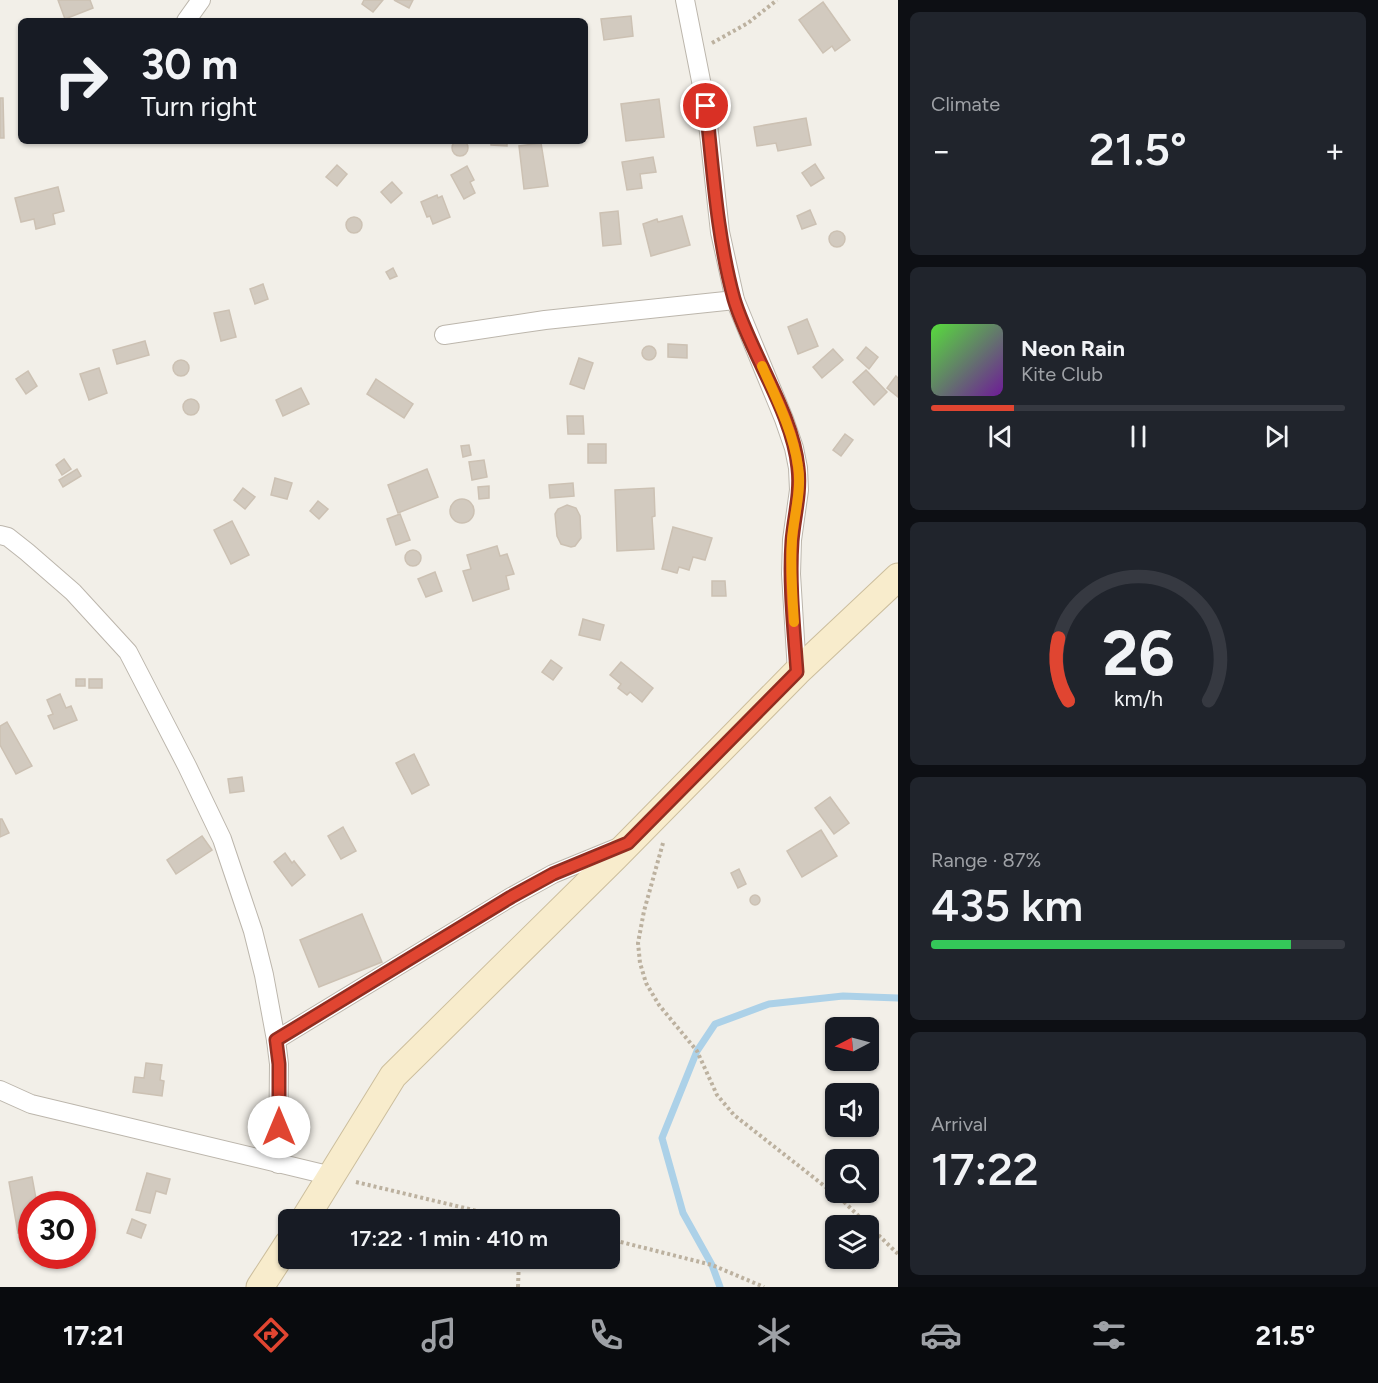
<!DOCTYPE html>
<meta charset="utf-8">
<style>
:root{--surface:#171b24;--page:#20242c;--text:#f1f3f6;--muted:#9ea1a6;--line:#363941;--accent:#e04531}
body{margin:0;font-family:Figtree,sans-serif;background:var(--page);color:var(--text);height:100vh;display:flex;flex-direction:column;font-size:22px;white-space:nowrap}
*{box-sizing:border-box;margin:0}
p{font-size:20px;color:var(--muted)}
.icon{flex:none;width:33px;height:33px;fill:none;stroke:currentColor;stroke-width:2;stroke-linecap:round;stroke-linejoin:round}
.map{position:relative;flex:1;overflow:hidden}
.side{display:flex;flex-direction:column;gap:12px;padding:12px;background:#0d0f14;width:480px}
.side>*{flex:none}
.guide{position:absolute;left:18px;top:18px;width:570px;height:126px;border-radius:9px;box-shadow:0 2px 4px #0004;background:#171b24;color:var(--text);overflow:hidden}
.needle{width:39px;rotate:264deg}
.buttons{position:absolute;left:825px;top:1017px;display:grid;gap:12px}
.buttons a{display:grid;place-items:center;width:54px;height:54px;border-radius:9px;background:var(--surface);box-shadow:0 2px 4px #0004;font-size:30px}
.speed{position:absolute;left:18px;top:1191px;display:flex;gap:12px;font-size:30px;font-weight:700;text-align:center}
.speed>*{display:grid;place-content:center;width:78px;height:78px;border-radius:50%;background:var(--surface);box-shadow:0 2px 4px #0004;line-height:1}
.speed .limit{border:9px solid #d22;background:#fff;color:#111}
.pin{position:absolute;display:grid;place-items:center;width:51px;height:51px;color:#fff;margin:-26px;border:3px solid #fff;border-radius:50%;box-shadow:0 2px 6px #0007}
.me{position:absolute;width:66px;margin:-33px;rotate:0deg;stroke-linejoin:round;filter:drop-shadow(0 0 4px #0008)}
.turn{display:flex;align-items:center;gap:21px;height:126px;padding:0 24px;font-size:27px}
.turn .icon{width:78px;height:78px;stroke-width:2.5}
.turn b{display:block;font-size:42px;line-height:51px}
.big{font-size:45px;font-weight:600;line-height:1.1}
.side .widget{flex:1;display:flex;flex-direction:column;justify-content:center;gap:9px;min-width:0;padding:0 21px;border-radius:9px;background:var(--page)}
.side .dial{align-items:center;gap:0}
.dial svg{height:156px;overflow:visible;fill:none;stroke:var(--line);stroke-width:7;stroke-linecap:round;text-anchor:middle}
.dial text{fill:var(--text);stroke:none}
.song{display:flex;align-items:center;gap:18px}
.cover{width:72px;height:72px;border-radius:9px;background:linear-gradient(135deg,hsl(110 70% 55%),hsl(280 70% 35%))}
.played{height:6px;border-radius:3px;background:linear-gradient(90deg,var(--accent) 20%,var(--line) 20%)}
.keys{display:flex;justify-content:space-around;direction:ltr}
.heat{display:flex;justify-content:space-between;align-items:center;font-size:33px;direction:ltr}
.charge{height:9px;border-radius:4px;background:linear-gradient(90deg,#34c759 87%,var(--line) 0)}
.trip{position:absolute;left:278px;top:1209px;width:342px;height:60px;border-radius:9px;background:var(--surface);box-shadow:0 2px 4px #0004;font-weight:600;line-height:60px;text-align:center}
.dock{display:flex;height:96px;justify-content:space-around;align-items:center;background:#090b0e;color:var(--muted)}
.dock .icon{width:42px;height:42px}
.dock .selected{color:var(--accent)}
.dock b{font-size:27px;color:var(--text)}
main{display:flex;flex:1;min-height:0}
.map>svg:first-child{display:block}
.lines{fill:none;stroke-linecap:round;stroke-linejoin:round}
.stream{stroke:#acd1e8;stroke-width:7}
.building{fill:#d2cabf;stroke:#ccc1b3;stroke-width:1.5}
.street-casing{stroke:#bcb6ac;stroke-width:20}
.secondary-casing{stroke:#ccbe9d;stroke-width:29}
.path{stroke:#bcb19f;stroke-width:4;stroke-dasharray:3 3;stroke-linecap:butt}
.street{stroke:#fff;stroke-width:18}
.secondary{stroke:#f8eccc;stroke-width:27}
.route-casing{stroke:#922d20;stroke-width:15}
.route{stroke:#e04531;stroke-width:10}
.slow{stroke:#f59e0b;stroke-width:10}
</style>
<main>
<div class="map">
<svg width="898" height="1287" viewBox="0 0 898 1287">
<rect width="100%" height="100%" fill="#f2efe8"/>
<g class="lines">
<path class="stream" d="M720,1287L712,1265L683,1213L662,1138L697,1051L715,1024L769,1004L843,996L898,998"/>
</g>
<g class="building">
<path d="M58,0H90L93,8L65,19Z"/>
<path d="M364,0H383L373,12L362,4Z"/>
<path d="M394,0H413L409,8Z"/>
<path d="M823,2L850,40L835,51L832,46L823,53L799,20Z"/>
<path d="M631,16L633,36L604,40L601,19Z"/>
<path d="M0,98H3L4,138H0Z"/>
<path d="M659,99L664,137L626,141L621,104Z"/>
<path d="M806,118L811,145L778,151L776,143L757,146L754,127Z"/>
<circle cx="460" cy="148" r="8"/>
<path d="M491,141H507V146L491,145Z"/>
<path d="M541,143L548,186L524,189L519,146Z"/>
<path d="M653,157L656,172L640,174L642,188L627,190L622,162Z"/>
<path d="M815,164L824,178L811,186L802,173Z"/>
<path d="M337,165L347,174L337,186L326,177Z"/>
<path d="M467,166L474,180L470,182L475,193L464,199L451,175Z"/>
<path d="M392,182L402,193L391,203L381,192Z"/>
<path d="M58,187L64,211L53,214L55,224L36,229L34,219L21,222L15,198Z"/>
<path d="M437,195L438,198L442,196L450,217L433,224L430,216L427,217L421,202Z"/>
<path d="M810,210L816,224L802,229L797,216Z"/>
<path d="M618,211L621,244L603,246L600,213Z"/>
<path d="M682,216L690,245L651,256L643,224L657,219L658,222Z"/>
<circle cx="354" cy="225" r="8"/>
<circle cx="837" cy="239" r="8"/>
<path d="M393,268L397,276L390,279L386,272Z"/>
<path d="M263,284L268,299L255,304L250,289Z"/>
<path d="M229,310L236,337L221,341L214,313Z"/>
<path d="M807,319L818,346L798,354L788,327Z"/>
<path d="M145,341L149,355L117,364L113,350Z"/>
<path d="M668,344L687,345V358L668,357Z"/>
<circle cx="649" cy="353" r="7"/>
<path d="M866,347L878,357L869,369L857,358Z"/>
<path d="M833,349L843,360L822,378L813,367Z"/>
<path d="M579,358L593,363L584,389L570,384Z"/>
<circle cx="181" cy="368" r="8"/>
<path d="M99,368L107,393L89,400L80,374Z"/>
<path d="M866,370L887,392L874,405L853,382Z"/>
<path d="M28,371L37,386L26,394L16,379Z"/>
<path d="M896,376L898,378V397L887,388Z"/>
<path d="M376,379L413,404L404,418L367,394Z"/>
<path d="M301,388L309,404L283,416L276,400Z"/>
<circle cx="191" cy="407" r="8"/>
<path d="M567,416H583L584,434H568Z"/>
<path d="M845,434L853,440L841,456L833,450Z"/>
<rect x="588" y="444" width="18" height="19"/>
<path d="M469,445L471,455L463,457L461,446Z"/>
<path d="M64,459L71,469L62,475L56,465Z"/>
<path d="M484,460L487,477L472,480L469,462Z"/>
<path d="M77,469L81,476L63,487L59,480Z"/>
<path d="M427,469L438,497L398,513L388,485Z"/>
<path d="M275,478L292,483L287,499L271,495Z"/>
<path d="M573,483L574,496L550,498L549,485Z"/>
<path d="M489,486V498L479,499L478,487Z"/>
<path d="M243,488L255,497L245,509L234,500Z"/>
<path d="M654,488L655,516L652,517L654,549L617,551L615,490Z"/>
<circle cx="462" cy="511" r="12"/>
<path d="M318,501L328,509L319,519L310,511Z"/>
<path d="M567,505L576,508L580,516L581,538L575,546L571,547L561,544L557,536L555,514L558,509Z"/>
<path d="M400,514L410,540L396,545L387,519Z"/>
<path d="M232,521L249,555L231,564L214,530Z"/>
<path d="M673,527L712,538L705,560L693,557L689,570L679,567L677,573L662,569Z"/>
<path d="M497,546L500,556L507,554L514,574L506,576L509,589L473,601L463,571L471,569L467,555Z"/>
<circle cx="413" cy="558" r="8"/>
<path d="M435,572L442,591L426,597L418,579Z"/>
<path d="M712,581H725L726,596H712Z"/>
<path d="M583,619L604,625L600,640L579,635Z"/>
<path d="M551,660L562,668L553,680L542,672Z"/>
<path d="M621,662L653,688L642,702L630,692L627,695L618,688L621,684L610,675Z"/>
<rect x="76" y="679" width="9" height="7"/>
<rect x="89" y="679" width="13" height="9"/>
<path d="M60,694L66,708L71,706L77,720L54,729L48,716L53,714L47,700Z"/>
<path d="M7,722L32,766L16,774L0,745V726Z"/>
<path d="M414,754L429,785L412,794L396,763Z"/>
<path d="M242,777L244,791L230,793L228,779Z"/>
<path d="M830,797L849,823L834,834L815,808Z"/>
<path d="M0,819H2L9,833L0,837Z"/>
<path d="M343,827L356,851L341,859L328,836Z"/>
<path d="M821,830L837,856L802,877L787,851Z"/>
<path d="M202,836L212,850L176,874L167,860Z"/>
<path d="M285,853L292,863L294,861L305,875L292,886L274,862Z"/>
<path d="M739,869L746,884L738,888L731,873Z"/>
<circle cx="755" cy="900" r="5"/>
<path d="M362,914L382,962L319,987L300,940Z"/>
<path d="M146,1063L162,1065L160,1080L164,1081L162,1096L133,1092L135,1077L144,1078Z"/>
<path d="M147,1173L170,1179L166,1194L156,1191L150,1213L136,1210Z"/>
<path d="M32,1177L37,1204H32V1230L18,1233L9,1182Z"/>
<path d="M132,1219L146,1225L141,1238L127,1233Z"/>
</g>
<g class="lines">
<defs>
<g id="street">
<path d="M685,0L706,106L720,232L735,300L784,419L794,448L798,468L799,490L792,540L791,574L797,672"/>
<path d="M186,21L201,0"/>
<path d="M444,335L545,320L735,300"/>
<path d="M0,535L8,537L27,552L73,592L128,652L187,766L222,839L253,931L264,975L276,1040L279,1064L278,1164"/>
<path d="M276,1040L511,897L553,874L619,847"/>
<path d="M0,1090L31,1104L332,1176"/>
</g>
<g id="secondary">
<path d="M304,1220L393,1076L615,857L797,672L898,577"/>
<path d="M260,1287L288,1244"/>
</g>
</defs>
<use href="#street" class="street-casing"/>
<use href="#secondary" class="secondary-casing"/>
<g class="path">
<path d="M712,43L748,23L777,0"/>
<path d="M663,843L644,911L638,943L640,963L646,983L659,1005L697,1051L717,1095L734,1115L841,1199L898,1254"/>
<path d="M356,1182L515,1220"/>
<path d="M609,1239L712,1265L764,1287"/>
<path d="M518,1287L519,1258"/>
</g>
<use href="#street" class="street"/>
<use href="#secondary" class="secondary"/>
</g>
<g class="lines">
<defs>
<path id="route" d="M279,1127V1064L276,1040L511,897L553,874L628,843L797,672C794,629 789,584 792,541C794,517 801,493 798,468C793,413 750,353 734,299C717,237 713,170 706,106"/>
</defs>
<use href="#route" class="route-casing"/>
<use href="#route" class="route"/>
<path class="slow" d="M762,366C776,398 793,431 798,466C802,490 794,515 792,539C790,566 792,594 794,622"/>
</g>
</svg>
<div class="buttons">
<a><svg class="needle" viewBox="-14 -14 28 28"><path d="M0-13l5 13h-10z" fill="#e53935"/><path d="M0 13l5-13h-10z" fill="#9ea1a6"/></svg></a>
<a><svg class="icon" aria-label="sound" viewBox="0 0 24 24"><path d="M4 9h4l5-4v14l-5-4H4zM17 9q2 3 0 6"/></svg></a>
<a><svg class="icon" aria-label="search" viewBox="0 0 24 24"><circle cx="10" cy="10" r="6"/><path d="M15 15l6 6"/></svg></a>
<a><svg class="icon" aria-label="layers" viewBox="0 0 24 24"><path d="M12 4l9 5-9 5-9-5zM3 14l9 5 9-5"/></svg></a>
</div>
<div class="speed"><div class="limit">30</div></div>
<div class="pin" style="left:706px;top:106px;background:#d93025"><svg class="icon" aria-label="arrive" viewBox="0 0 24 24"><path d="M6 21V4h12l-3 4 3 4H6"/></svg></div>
<svg class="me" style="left:279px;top:1127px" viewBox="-20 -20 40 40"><circle r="19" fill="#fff"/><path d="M0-13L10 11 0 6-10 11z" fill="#e04531"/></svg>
<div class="trip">17:22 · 1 min · 410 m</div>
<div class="guide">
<div class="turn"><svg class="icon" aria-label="right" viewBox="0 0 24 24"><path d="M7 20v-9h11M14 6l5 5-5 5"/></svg><div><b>30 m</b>Turn right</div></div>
</div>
</div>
<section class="side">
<div class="widget"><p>Climate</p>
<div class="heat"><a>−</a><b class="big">21.5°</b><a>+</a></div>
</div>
<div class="widget">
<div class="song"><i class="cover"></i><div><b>Neon Rain</b><p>Kite Club</p></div></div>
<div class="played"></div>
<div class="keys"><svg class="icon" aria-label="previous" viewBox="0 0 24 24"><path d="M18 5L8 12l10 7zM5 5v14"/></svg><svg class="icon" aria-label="pause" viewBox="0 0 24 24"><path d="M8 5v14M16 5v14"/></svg><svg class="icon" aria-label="next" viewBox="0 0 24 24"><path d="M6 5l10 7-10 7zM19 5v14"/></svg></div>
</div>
<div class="widget dial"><svg viewBox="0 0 100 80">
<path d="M14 69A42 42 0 1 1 86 69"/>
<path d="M14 69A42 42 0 0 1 9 37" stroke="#e04531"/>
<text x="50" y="56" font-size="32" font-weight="700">26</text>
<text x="50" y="72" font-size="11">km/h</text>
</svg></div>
<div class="widget"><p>Range · 87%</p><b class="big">435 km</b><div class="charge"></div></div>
<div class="widget"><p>Arrival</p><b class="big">17:22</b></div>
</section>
</main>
<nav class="dock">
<b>17:21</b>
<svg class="icon selected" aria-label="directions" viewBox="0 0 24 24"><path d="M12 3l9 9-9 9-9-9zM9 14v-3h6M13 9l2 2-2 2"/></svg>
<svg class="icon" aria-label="music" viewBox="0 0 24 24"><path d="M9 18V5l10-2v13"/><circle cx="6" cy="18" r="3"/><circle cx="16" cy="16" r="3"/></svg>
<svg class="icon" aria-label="phone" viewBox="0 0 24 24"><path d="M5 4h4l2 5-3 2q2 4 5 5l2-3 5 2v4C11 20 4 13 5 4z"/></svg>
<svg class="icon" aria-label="climate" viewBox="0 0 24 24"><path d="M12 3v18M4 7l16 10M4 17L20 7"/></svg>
<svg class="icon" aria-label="car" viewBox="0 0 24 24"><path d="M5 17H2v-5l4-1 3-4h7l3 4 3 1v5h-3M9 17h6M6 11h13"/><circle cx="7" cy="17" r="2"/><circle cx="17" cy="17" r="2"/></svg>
<svg class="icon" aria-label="filters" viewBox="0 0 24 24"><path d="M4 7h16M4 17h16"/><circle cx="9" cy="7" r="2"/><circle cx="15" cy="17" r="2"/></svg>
<b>21.5°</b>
</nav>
